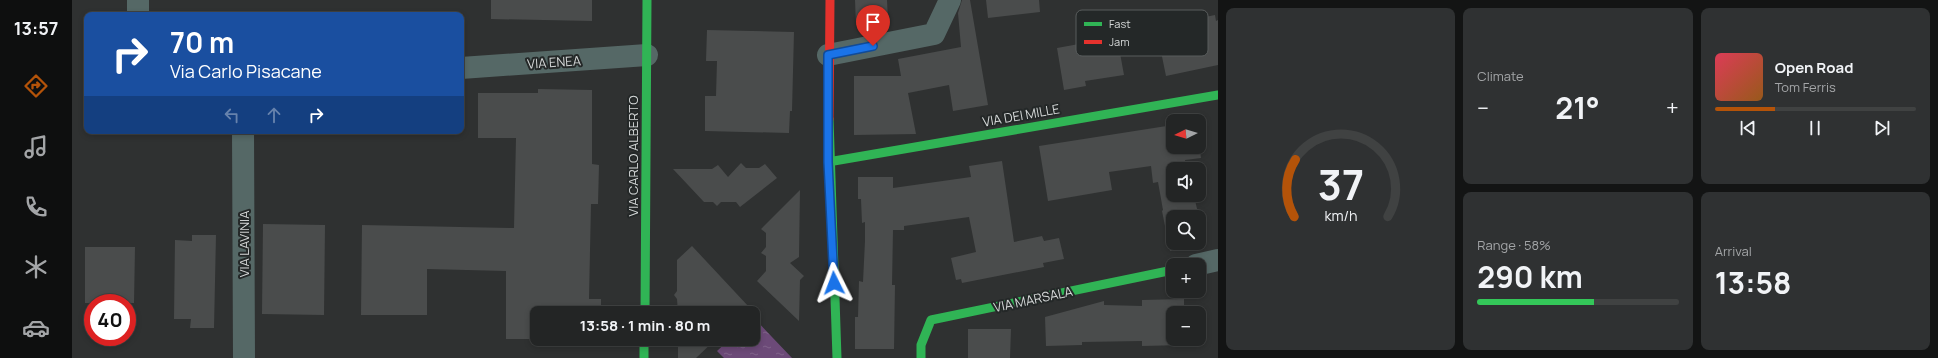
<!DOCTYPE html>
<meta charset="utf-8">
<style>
:root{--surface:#232525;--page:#2f3132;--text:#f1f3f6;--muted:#a3a5a7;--line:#404242;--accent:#b45309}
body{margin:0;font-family:Manrope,sans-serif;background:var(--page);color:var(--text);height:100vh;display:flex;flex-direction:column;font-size:15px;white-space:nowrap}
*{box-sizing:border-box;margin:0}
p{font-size:13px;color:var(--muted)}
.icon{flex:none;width:22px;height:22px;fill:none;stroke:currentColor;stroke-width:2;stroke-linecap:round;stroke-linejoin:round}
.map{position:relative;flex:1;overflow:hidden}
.side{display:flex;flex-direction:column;gap:8px;padding:8px;background:#131414;width:720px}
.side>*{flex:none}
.hud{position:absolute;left:12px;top:12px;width:380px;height:122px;border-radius:8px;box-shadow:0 2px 6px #0003,0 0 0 1px var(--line);background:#1a4fa0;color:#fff;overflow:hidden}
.needle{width:26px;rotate:265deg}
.buttons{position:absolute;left:1094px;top:114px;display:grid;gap:8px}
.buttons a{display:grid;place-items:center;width:40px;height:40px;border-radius:8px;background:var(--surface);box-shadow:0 2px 6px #0003,0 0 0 1px var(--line);font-size:20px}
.speed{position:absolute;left:12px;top:294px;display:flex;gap:8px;font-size:20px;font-weight:700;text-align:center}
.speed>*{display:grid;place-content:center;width:52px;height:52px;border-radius:50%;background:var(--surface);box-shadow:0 2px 6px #0003,0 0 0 1px var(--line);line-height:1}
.speed .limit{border:6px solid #d22;background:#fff;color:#111}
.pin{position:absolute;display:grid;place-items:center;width:34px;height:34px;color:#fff;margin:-41px -17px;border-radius:50% 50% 50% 0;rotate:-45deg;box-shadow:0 0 4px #0007}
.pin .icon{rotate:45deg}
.me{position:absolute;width:44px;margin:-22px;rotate:357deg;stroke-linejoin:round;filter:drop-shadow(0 0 3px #0008)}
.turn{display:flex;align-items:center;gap:14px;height:84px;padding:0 20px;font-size:18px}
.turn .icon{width:52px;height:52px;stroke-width:2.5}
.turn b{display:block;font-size:28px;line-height:34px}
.lanes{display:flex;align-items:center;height:38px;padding:0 20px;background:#0003;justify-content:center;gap:20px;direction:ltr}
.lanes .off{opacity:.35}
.big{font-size:30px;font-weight:700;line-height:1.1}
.side .card{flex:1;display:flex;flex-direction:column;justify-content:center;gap:6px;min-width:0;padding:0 14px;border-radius:8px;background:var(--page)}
.side .dial{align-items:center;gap:0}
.dial svg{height:104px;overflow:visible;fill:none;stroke:var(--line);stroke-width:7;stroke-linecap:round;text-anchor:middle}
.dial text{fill:var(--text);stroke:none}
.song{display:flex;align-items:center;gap:12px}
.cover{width:48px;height:48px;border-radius:6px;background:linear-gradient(135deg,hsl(350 70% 55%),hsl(30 70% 35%))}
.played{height:4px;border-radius:2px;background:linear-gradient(90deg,var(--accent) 30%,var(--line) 30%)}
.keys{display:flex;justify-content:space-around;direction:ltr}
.heat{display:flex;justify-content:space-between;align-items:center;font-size:22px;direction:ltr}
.charge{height:6px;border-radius:3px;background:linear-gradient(90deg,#34c759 58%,var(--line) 0)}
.side .tiles{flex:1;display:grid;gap:8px;grid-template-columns:repeat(3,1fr)}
.card:first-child{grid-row:span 2}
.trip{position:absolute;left:458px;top:306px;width:230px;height:40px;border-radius:8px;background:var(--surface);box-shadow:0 2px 6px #0003,0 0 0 1px var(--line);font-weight:700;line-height:40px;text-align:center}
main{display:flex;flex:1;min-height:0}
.dock{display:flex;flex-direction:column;width:72px;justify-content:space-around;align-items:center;background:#0e0f0f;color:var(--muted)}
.dock .icon{width:28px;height:28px}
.dock .selected{color:var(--accent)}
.dock b{font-size:18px;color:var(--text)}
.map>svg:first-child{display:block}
.water{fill:url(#water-ripples)}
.building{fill:#4a4c4c;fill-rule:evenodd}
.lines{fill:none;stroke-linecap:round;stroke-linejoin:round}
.street{stroke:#556866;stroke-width:22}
.fast{stroke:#30b455;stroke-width:9}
.jam{stroke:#e5322d;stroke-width:9}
.route-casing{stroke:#114b97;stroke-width:10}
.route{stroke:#1a73e8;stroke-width:7}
.labels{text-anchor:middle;stroke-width:4;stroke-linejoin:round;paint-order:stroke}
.street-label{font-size:13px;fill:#d5d8d8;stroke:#242828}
.key{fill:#242828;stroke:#595d5d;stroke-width:1}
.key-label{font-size:11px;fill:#d5d8d8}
</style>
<main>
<nav class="dock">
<b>13:57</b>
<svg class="icon selected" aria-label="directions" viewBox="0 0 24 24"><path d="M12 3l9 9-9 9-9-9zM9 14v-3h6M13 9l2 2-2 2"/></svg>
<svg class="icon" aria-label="music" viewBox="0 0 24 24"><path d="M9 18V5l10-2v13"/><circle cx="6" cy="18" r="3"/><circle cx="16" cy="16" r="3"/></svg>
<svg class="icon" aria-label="phone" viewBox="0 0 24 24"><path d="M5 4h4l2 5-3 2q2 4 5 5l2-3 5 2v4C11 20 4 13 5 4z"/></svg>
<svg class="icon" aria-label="climate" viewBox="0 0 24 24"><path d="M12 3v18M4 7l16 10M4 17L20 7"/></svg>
<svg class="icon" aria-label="car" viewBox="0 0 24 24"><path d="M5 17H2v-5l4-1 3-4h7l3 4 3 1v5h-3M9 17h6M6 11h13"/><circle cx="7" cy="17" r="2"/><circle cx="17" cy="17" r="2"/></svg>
</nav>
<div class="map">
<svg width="1146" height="358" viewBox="0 0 1146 358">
<defs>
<pattern id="water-ripples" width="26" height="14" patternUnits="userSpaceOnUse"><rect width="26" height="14" fill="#6c4a78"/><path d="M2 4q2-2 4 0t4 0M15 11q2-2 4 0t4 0" fill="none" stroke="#80638a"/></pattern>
</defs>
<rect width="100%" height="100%" fill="#2f3131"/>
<path class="water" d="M681,317L720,358H652L645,351L658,339H681Z"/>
<g class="building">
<path d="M419,0H520V21L419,19Z"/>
<path d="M783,0H815L816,20H803V24L784,25Z"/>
<path d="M890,0H898L916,105L881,111L877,85L836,93L844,134L782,135V76H829L826,59L889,47L886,13Z"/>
<path d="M914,0H967L968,12L916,18Z"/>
<path d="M1143,15L1144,21L1146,20V65L1094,76L1084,27Z"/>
<path d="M635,30L722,32L720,111H718L717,133L633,131V96H644L645,61H634Z"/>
<path d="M1018,42L1020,46L1046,42L1052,75L1013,81L1014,86L992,90L985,48Z"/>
<path d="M466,89L520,90V164L527,165L526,204H519L517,299H529V313H465V339H529H434V271L355,269V315H289L290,225L442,228L444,138H406V93H466Z"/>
<path d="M1101,125V147H1127V144L1129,158L1113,160L1114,169H1101V195H1118L1119,201L1123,200L1133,244L1098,251L1090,211L1091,210L1086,182L1081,183L1079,166L1037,172L1040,190L976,201L967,146ZM1101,217H1127V243H1101Z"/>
<path d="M930,161L942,242L970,236L972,241L987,238L992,259L971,263L972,267L890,283L889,279L884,280L879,258L904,252L897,217L832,226V230H821L820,285H823L822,349H783V317H786L787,281L791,282L793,241V222L790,223L789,199H786V177H821V188L899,177L897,166Z"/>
<path d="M669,163L674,168H687L693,164L705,178L668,207L664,202H649L645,206L641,202H632L601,169H640L646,165L656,177Z"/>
<path d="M728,190L727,257L718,263L732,276L728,280L727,321L685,281L694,271V256L689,253L694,247V233L689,229Z"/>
<path d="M191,224L253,225L252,315L190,314Z"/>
<path d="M120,235H144L142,328H118L119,319H102L103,240L120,241Z"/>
<path d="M620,246L677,307L671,313H606L605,299L602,295L605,291V260Z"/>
<path d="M13,247H63L62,303H13Z"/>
<path d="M1112,299V313H1101V339H1112V345L1070,346V341L1010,342V345L974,346L973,317L1032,301V305L1070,306V300Z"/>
<path d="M896,329H939L938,358H896Z"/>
<path d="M606,339H644L624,358H606Z"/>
</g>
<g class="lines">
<g class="street">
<path d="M66,0V15"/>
<path d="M756,55L862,34L878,0"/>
<path d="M389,68L575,55"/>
<path d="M171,131L172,358"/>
<path d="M1124,265L1146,260"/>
</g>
<g class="fast">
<path d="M757,119L765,358"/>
<path d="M756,162L1146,95"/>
<path d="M573,313L575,0"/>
<path d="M572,339V358"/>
<path d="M849,358V345L859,320L1101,270"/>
</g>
<path class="jam" d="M757,119L758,0"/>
</g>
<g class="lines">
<defs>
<path id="route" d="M762,283L756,162V55L801,46"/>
</defs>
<use href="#route" class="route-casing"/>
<use href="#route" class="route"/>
</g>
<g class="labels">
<g class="street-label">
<text transform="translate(482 62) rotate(-4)" y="5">VIA ENEA</text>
<text transform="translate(949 115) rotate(-10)" y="5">VIA DEI MILLE</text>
<text transform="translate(561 156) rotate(-90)" y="5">VIA CARLO ALBERTO</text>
<text transform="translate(172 244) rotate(-90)" y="5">VIA LAVINIA</text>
<text transform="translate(961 299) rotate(-12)" y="5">VIA MARSALA</text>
</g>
</g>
<rect x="1004" y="10" width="132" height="46" rx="6" class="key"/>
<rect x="1012" y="22" width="18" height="4" fill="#30b455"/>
<rect x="1012" y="40" width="18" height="4" fill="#e5322d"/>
<g class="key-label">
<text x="1037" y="28">Fast</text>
<text x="1037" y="46">Jam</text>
</g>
</svg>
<div class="buttons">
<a><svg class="needle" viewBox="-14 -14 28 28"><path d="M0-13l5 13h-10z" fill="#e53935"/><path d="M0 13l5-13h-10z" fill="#a3a5a7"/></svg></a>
<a><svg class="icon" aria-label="sound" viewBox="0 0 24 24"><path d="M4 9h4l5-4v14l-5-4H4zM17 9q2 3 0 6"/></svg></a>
<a><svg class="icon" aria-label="search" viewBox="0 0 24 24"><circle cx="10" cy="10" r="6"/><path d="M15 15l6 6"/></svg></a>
<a>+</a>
<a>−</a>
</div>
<div class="speed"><div class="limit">40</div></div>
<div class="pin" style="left:801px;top:46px;background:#d93025"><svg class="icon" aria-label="arrive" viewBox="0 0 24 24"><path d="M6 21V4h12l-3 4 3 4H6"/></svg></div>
<svg class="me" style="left:762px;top:283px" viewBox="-20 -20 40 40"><path d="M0-17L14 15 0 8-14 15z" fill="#1a73e8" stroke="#fff" stroke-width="4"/></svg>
<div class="trip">13:58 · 1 min · 80 m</div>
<div class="hud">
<div class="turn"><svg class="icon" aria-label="right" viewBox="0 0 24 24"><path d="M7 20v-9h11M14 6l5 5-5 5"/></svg><div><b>70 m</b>Via Carlo Pisacane</div></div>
<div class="lanes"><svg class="icon off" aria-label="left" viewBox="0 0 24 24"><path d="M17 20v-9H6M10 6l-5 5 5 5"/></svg><svg class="icon off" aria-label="ahead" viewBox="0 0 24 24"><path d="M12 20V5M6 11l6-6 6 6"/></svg><svg class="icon" aria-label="right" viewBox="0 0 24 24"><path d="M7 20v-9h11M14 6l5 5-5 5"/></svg></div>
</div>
</div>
<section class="side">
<div class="tiles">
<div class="card dial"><svg viewBox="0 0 100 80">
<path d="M14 69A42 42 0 1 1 86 69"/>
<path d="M14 69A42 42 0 0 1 15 25" stroke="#b45309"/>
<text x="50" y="56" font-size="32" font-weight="700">37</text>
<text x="50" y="72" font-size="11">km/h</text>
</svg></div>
<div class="card"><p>Climate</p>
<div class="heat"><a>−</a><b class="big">21°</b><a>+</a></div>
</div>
<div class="card">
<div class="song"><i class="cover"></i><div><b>Open Road</b><p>Tom Ferris</p></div></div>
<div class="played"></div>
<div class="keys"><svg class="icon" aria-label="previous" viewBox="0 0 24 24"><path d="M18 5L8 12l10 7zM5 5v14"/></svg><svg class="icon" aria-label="pause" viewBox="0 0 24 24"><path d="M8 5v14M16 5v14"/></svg><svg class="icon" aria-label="next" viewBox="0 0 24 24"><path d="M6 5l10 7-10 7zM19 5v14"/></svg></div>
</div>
<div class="card"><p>Range · 58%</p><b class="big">290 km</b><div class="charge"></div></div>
<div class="card"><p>Arrival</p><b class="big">13:58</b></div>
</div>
</section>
</main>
